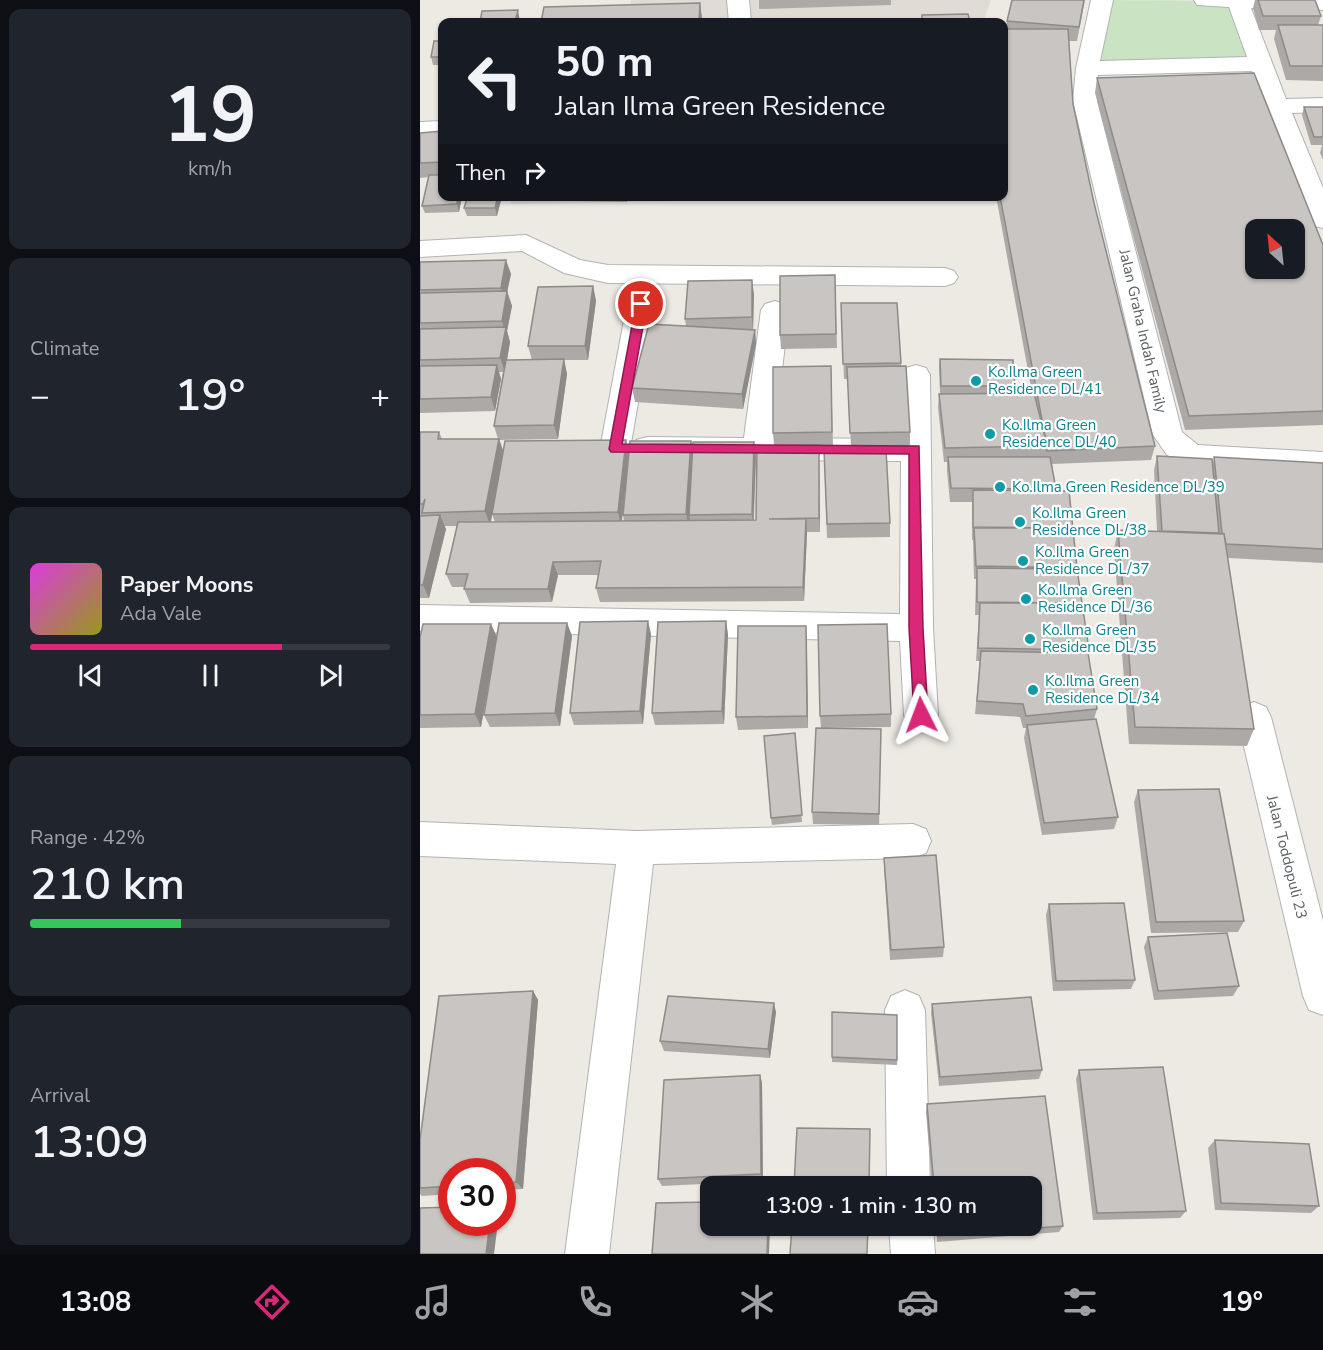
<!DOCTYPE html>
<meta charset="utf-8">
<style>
:root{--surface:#171b24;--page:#20242c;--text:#f1f3f6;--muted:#9ea1a6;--line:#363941;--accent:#db2777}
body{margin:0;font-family:"Nunito Sans",sans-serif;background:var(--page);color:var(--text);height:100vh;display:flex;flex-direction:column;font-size:22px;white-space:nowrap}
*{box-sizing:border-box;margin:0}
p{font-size:20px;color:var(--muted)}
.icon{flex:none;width:33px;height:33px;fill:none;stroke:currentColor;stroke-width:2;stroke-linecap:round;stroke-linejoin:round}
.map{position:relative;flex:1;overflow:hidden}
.panel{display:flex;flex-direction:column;gap:9px;padding:9px;background:#0d0f14;width:420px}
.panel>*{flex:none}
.banner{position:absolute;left:18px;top:18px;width:570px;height:183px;border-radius:12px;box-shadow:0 2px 4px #0004;background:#171b24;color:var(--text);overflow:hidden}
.needle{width:39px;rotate:333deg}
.fabs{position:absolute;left:825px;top:219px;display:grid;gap:12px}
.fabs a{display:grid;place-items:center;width:60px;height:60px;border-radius:12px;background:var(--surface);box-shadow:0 2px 4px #0004;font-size:30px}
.speed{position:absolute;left:18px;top:1158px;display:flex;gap:12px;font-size:30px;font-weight:700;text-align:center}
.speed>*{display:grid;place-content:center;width:78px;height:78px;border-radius:50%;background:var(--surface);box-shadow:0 2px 4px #0004;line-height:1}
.speed .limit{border:9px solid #d22;background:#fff;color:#111}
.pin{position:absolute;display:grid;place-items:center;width:51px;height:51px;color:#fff;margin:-26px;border:3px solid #fff;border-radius:50%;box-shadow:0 2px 6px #0007}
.me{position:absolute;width:66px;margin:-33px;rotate:357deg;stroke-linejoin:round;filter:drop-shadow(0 0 4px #0008)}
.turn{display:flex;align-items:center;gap:21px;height:126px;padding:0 18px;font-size:27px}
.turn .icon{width:78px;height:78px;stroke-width:2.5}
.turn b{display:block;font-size:42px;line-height:51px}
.then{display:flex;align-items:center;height:57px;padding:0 18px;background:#0003;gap:12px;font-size:22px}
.big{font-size:45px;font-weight:600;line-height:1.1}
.panel .tile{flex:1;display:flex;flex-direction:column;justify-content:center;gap:9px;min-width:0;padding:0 21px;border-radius:12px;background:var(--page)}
.panel .dial{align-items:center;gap:0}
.dial b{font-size:78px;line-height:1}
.song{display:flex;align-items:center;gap:18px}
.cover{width:72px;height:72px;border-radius:9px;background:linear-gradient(135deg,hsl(300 70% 55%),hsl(60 70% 35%))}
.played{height:6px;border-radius:3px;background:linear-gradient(90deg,var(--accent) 70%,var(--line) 70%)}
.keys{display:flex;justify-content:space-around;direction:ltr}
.heat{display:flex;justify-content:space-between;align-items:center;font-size:33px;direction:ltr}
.charge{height:9px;border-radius:4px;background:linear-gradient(90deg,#34c759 42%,var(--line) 0)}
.trip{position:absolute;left:280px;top:1176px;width:342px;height:60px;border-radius:12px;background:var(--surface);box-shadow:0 2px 4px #0004;font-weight:600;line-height:60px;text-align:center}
.menu{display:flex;height:96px;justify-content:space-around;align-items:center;background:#090b0e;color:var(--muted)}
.menu .icon{width:42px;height:42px}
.menu .on{color:var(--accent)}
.menu b{font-size:27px;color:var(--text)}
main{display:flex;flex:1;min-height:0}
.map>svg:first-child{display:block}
.education{fill:#e0dbd5}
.green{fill:#c9e3c3}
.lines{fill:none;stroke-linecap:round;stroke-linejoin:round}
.street-casing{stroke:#afb3b6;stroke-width:2}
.street{fill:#fff;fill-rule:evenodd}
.wall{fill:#ada9a7;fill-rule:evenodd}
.shaded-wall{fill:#8d8a88}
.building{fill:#c9c5c2;stroke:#8d8a88;stroke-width:1.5;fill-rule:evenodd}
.route{fill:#db2777;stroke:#8e194d;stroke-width:1.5}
.culture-dot{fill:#0f9aa8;stroke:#fff;stroke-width:2}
.labels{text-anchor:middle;stroke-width:4.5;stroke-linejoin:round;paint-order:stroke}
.street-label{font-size:15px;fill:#5c6164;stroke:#fff}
.culture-label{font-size:15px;fill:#0d838f;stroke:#fff;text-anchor:start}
</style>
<main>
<section class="panel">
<div class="tile dial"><b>19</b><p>km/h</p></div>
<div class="tile"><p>Climate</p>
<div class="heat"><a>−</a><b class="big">19°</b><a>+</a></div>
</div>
<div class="tile">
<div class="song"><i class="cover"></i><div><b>Paper Moons</b><p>Ada Vale</p></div></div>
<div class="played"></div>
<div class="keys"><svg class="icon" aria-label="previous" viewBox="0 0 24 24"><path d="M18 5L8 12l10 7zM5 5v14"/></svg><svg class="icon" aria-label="pause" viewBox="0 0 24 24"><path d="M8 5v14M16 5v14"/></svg><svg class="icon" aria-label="next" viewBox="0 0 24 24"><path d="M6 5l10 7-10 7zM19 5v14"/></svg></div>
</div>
<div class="tile"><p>Range · 42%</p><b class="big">210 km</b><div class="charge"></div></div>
<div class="tile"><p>Arrival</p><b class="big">13:09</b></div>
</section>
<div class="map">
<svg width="903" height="1254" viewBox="0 0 903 1254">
<rect width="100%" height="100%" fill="#edeae4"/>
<g class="education">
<path d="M211,0H571L563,22H115L209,16Z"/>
<path d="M91,196L468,197L91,204Z"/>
</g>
<path class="green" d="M686,0L818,1L838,64L667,68Z"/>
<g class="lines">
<defs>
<g id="street">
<path d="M307,0H329L331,22H309Z"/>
<path d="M671,0H693L680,61L827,57L809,7L777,5L774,0H903V10L831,8L866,99L903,98V112L872,113L903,188V228L894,226L890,220L832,71L678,75L677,101L762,432L778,445L903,452V474L772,467L747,455L733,435L653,101L656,68Z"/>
<path d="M22,121V135L0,136V122Z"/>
<path d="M106,235L160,260L188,265L525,268L534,271L538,277L534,283L525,286L188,283L144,273L102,251L0,257V241Z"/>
<path d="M221,295L231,298L235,304L210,449L206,457L195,460L184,457L180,449L207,304L211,298Z"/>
<path d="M355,301L365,304L369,310L354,438L481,439L482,375L486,368L496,365L506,368L510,375L513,628L518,715L513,725L501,730L489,725L484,715L480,641L0,631V605L480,614L481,461L227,459L216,456L212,448L216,440L227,437L324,438L341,310L345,304Z"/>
<path d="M834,702L846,707L851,717L903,921V1015L889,1010L883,996L817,717L822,707Z"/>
<path d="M0,822L217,831L493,824L506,829L511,841L506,853L493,858L233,864L189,1254H145L196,864L0,856Z"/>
<path d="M485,990L499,996L505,1010L510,1186H467L465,1010L471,996Z"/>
<path d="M469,1226H513L515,1254H471Z"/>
</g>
</defs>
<use href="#street" class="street-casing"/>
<use href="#street" class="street"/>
</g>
<g class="wall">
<path d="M339,0H471V5L339,9Z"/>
<path d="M665,0L657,41H649L653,104L674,203L735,446L731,460L632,464L636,491L657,568L669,650L668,653L677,709L674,719L698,817L694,829L622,835L604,738L606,728H603L600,717L555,714L560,661H556L559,615H555L556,579H554L553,540H552V502H530L527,471V462H524L518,408L519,394H520L519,366L520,359L595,386L594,393H612L576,196H584L587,21Z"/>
<path d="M835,0H895L901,16L898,25H903V81L866,80L854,39L856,30H839L833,8Z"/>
<path d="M22,41V65H13L11,57Z"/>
<path d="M677,78L903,245V425L765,430L675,93Z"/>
<path d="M884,107H903V145H891L882,115Z"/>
<path d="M22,131V196H42L39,212L5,213L2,206L9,177L0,178V133Z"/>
<path d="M902,145H903V160L900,153Z"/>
<path d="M48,196H82L77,216H47L44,208Z"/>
<path d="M156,196H208L207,202L157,201Z"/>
<rect x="232" y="196" width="94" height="2"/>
<path d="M0,262L91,274L87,291L92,306L87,331L90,342L87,360H112L108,346L173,286L176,301L168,360H144L147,374L138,439L79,440L83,451H273L336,456L334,520H336L354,445L353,433L411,366L413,447H399L400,532H387L384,601L180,602L176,588L178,575H138L132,602L50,603L44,589L45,587H32L26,574L37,526H24L26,529L9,598H0V432H19L22,439H78L74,426L83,372H79L81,379L75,411L0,413ZM206,487L203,515L204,521H202ZM75,501L72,514L75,522H71Z"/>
<path d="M415,275L417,348L361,349L360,335Z"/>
<path d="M334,294L333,330H335L336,344L323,409L215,402L212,388L266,326L265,319Z"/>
<path d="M421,303H477L481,366L490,432V446L431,447L428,379H424Z"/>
<path d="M404,450L470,523V537L407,538Z"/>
<path d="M737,456L793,463L794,457L903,463V563L808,558L834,729L827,746L709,744L694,549L698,530L737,531L734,470Z"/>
<path d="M306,621L308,635L304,724L235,725L232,713Z"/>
<path d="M147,623L152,636L140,726L70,727L64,715Z"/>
<path d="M386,626L388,728L318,730L316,717Z"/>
<path d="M0,634V635L77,637L61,727L0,728Z"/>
<path d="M231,634L223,724L154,725L150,713Z"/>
<path d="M471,714V727L401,728L400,716Z"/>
<path d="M461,729L459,825L393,824L392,812Z"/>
<path d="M375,733L382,822L352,825L351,818Z"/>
<path d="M718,790L824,921L818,932L731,933L714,802Z"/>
<path d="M464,858L524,947L523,957L470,960L464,869Z"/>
<path d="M629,904L715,980L711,989L633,991L626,915Z"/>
<path d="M728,937L819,986L813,996L734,1000L724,947Z"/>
<path d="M113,991L118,1000L103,1189L82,1190V1172H32V1194L2,1196L0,1194V1188Z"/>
<path d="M512,1004L622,1070L619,1079L519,1086L511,1013Z"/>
<path d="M356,1012L350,1058L244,1051L240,1041Z"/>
<path d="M477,1015V1065L412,1062V1057Z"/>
<path d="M659,1070L766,1211L760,1218L673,1220L656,1079Z"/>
<path d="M340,1075L342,1083L343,1181L242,1186L238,1179Z"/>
<path d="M625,1096L643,1226L639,1232L517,1242L516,1226H612V1186H512L506,1112L507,1104Z"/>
<path d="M795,1140L899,1206L891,1213L795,1210L788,1148Z"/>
</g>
<g class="shaded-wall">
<path d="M280,3L282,18V22H279Z"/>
<path d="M98,10L100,22H95Z"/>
<path d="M38,196H42L39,212L37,204Z"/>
<path d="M78,196H82L77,216L75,208Z"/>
<path d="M86,260L91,274L85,302L81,288Z"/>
<path d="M332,280L334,294L333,332L332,317Z"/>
<path d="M173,286L176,301L168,360L165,346Z"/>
<path d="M87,291L92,306L87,331L90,342L85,372L80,358L85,332L82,321Z"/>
<path d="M335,330L336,344L323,409L322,394Z"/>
<path d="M144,359L147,374L138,439L134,425Z"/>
<path d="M77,365L81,379L75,411L71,397Z"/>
<path d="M79,439L84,453L70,525L65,511Z"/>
<path d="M206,440L209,454L201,526L198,512Z"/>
<path d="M271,441L274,455L269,527L266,514Z"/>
<path d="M334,442L336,456L333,528L332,514Z"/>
<path d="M399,445V459L400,532L399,518Z"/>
<path d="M20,515L26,529L9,598L3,585Z"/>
<path d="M386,519L387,533L384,601L383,587Z"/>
<path d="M133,562L138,575L132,602L128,589Z"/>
<path d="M228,621L231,634L223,724L220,711Z"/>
<path d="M306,621L308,635L304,724L302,711Z"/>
<path d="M147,623L152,636L140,726L135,713Z"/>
<path d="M71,624L77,637L61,727L55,714Z"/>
<path d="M386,626L387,639L388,728L387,716Z"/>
<path d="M113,991L118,1000L103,1189L96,1182Z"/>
<path d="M354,1003L356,1012L350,1058L348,1049Z"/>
<path d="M340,1075L342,1083L343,1181L341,1174Z"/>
<path d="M70,1222H78L74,1254H66Z"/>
<path d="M348,1226H350L349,1254H347Z"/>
</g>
<g class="building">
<path d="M592,0H664L659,27L587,21Z"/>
<path d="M838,0H895L901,16H843Z"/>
<path d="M280,3L279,22H121L124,7Z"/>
<path d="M98,10L95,22H60L62,11Z"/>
<path d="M548,14L550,22H502V15Z"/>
<path d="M858,25H903V66H870Z"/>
<path d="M584,29H648L653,104L674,203L735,446L627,451V446L525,448L519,394L614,393L626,441L580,196H584Z"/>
<path d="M14,41H22V57H11Z"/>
<path d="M834,73L903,245V411L769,416L677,78ZM836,230H874V268H836Z"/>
<path d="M884,107H903V137H894Z"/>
<path d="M22,131V162L0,163V133Z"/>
<path d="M9,175H22V196H38L37,204L2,206Z"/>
<path d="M48,196H78L75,208H44Z"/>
<path d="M86,260L81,288L0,290V262Z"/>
<path d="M415,275L416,334L360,335V276Z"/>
<path d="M332,280V317L265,319L268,281Z"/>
<path d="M173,286L165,346H108L118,287Z"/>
<path d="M87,291L82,321L0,323V293Z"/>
<path d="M421,303H477L481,363L423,364Z"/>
<path d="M229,324L335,330L322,394L212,388Z"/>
<path d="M86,327L80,358L0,360V329Z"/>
<path d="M144,359L134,425L74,426L86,360Z"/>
<path d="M520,359L593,360L595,386H521Z"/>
<path d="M77,365L71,397L0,399V366Z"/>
<path d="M411,366L412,432L353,433V367Z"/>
<path d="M486,366L490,432L430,433L427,367Z"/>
<path d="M0,432H19L18,439H79L65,511L2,513L5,499L3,504H0Z"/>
<path d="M206,440L198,512L72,514L85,441Z"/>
<path d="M210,441H271L266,514L203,515Z"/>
<path d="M273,442H334L332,514L269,515Z"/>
<path d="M399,445V518L349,519H386L383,587L176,588L181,561L133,562L128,589H44L48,574H26L38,522L336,520L337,446Z"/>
<path d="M466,449L470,523L407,524L404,450Z"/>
<path d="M737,456L792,459L799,533L742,531Z"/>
<path d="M528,457H630L636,489L531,488Z"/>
<path d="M794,457L903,463V549L806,544L804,534L802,533Z"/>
<path d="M553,490L649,491L657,568L556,566L554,528H632L553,527Z"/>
<path d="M20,515L3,585H0V516Z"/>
<path d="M698,530L804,534L834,729L715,727Z"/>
<path d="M557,568L657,569L669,650L558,648L560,603H644L557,602Z"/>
<path d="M228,621L220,711L150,713L160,622Z"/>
<path d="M306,621L302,711L232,713L238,622Z"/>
<path d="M79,623H147L135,713L64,715Z"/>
<path d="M3,624H71L55,714L0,715V637Z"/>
<path d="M467,624L471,714L400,716L398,625Z"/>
<path d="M318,626H386L387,716L316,717Z"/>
<path d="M561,651L668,653L677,709L606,716L603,704L557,701Z"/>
<path d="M676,719L698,817L624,823L607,725Z"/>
<path d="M396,728L461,729L459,814L392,812Z"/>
<path d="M375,733L382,815L351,818L344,736Z"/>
<path d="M799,789L824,921L736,922L718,790Z"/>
<path d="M516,855L524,947L471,950L464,858Z"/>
<path d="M704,903L715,980L636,981L629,904Z"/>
<path d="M807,933L819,986L738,991L728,937Z"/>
<path d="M113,991L96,1182L82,1183V1172H32V1186L0,1188V1140L19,996Z"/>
<path d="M248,996L354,1003L348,1049L240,1041Z"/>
<path d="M611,997L622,1070L520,1077L512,1004Z"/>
<path d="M412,1012L477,1015V1060L412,1057Z"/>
<path d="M743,1067L766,1211L677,1213L659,1070Z"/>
<path d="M340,1075L341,1174L238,1179L244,1080Z"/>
<path d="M625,1096L643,1226L518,1236V1226H612V1186H514L507,1104Z"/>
<path d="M377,1128L450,1129L449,1186H374Z"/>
<path d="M795,1140L889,1144L899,1206L801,1203Z"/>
<path d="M291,1202V1226H348L347,1254H232L236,1203Z"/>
<path d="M32,1207V1222H70L66,1254H0V1208Z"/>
<path d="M372,1226H448L447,1254H370Z"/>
</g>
<path class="route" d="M221,300L227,304L202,444L499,446L503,628L508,715L506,719L501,721L494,715L489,628V454L191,452L189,449L216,304Z"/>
<g class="culture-dot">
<circle cx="556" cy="381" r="6"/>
<circle cx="570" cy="434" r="6"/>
<circle cx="580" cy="487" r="6"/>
<circle cx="600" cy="522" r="6"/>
<circle cx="603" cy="561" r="6"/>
<circle cx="606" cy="599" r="6"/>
<circle cx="610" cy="639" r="6"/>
<circle cx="613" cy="690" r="6"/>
</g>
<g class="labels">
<g class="street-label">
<text transform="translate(723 331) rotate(77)" y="5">Jalan Graha Indah Family</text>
<text transform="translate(867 857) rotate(76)" y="5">Jalan Toddopuli 23</text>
</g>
<g class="culture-label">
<text x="568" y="377">Ko.Ilma Green<tspan x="568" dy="17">Residence DL/41</tspan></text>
<text x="582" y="430">Ko.Ilma Green<tspan x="582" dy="17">Residence DL/40</tspan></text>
<text x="592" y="492">Ko.Ilma Green Residence DL/39</text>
<text x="612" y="518">Ko.Ilma Green<tspan x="612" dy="17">Residence DL/38</tspan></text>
<text x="615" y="557">Ko.Ilma Green<tspan x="615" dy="17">Residence DL/37</tspan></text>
<text x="618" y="595">Ko.Ilma Green<tspan x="618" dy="17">Residence DL/36</tspan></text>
<text x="622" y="635">Ko.Ilma Green<tspan x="622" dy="17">Residence DL/35</tspan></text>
<text x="625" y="686">Ko.Ilma Green<tspan x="625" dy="17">Residence DL/34</tspan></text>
</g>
</g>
</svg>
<div class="fabs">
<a><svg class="needle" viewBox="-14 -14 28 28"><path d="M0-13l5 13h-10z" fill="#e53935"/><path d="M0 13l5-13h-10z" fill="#9ea1a6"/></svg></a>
</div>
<div class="speed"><div class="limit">30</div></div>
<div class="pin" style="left:221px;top:304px;background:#d93025"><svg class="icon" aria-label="arrive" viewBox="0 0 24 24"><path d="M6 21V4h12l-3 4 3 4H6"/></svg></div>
<svg class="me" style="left:501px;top:715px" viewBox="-20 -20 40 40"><path d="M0-17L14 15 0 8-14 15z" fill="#db2777" stroke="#fff" stroke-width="4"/></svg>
<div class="trip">13:09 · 1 min · 130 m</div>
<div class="banner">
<div class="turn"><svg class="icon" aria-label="left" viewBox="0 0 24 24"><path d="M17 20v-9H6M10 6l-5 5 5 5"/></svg><div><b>50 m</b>Jalan Ilma Green Residence</div></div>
<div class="then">Then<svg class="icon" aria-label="right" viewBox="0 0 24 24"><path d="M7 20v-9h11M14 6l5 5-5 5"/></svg></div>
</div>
</div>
</main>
<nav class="menu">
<b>13:08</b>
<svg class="icon on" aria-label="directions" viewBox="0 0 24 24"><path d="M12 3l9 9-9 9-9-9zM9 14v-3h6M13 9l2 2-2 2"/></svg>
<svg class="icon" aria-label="music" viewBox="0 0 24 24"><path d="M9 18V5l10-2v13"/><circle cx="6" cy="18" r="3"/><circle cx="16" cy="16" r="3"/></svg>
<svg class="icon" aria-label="phone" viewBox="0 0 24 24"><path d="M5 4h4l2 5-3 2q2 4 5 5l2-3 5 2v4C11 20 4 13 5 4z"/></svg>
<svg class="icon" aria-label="climate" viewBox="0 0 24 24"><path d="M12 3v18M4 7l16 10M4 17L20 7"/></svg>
<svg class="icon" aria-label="car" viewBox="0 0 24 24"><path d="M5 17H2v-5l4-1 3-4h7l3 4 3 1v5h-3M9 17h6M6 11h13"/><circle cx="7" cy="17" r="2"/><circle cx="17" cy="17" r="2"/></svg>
<svg class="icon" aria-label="filters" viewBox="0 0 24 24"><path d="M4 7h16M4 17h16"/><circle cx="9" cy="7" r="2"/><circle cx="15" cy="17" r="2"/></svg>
<b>19°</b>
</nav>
